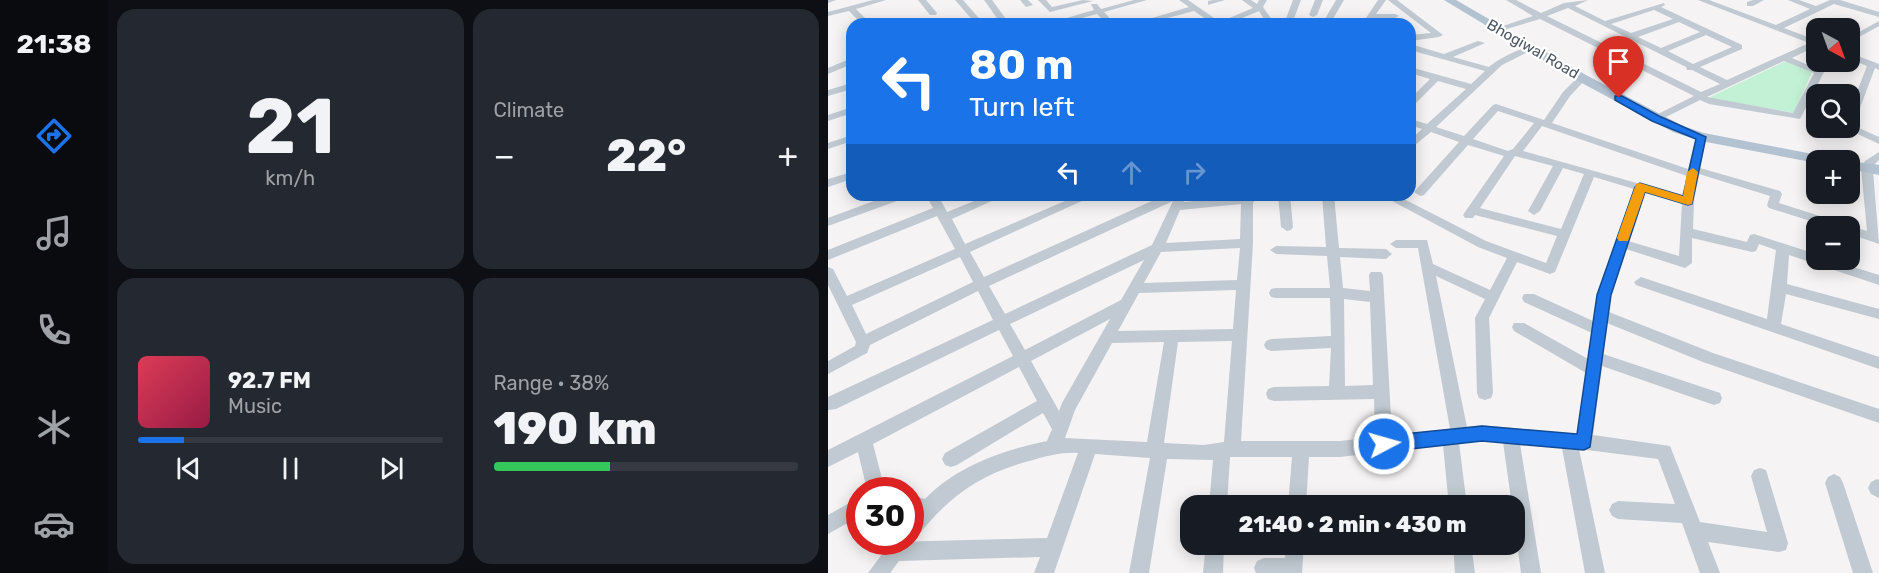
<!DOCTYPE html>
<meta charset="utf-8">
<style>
:root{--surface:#171b24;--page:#242831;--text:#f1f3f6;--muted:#9ea1a6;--line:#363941;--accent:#1a73e8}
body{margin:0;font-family:Rubik,sans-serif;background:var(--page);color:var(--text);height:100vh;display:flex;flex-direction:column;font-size:22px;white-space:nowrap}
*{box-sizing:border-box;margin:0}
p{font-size:20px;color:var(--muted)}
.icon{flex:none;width:33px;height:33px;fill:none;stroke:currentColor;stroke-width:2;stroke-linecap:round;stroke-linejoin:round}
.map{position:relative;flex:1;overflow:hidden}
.details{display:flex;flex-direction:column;gap:9px;padding:9px;background:#0d0f14;width:720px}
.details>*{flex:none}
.banner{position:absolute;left:18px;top:18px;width:570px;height:183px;border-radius:18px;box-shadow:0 3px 15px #0003;background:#1a73e8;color:#fff;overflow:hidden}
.needle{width:39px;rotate:139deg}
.fabs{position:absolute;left:978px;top:18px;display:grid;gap:12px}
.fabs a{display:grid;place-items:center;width:54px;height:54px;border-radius:12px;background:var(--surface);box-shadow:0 3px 15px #0003;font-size:30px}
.speed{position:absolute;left:18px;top:477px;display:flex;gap:12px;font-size:30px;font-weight:700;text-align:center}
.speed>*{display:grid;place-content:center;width:78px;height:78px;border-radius:50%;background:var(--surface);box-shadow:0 3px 15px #0003;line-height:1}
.speed .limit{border:9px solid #d22;background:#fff;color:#111}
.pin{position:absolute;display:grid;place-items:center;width:51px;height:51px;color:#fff;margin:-62px -26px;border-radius:50% 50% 50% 0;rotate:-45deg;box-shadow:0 0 6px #0007}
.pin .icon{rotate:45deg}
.me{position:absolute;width:66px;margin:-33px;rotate:84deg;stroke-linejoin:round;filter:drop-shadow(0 0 4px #0008)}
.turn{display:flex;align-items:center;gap:21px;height:126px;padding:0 24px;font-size:27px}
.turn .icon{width:78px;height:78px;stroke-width:2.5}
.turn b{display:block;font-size:42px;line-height:51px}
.lanes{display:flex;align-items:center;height:57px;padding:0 24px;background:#0003;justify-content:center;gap:30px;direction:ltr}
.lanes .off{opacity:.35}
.big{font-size:45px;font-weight:800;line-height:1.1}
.details .widget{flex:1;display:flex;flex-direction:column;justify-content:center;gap:9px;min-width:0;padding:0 21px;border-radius:18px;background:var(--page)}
.details .dial{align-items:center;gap:0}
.dial b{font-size:78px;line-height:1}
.song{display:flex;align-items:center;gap:18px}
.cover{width:72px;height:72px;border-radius:9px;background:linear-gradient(135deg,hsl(350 70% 55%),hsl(340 70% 35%))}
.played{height:6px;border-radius:3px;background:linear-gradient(90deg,var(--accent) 15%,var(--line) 15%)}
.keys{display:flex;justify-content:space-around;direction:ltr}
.heat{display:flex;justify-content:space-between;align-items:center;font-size:33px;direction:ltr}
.charge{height:9px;border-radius:4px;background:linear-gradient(90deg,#34c759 38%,var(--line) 0)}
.details .tiles{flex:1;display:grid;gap:9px;grid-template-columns:repeat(2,1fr)}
.trip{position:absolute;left:352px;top:495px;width:345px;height:60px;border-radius:18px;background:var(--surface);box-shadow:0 3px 15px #0003;font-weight:800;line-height:60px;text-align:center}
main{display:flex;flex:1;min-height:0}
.menu{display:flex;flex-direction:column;width:108px;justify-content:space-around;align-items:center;background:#090b0e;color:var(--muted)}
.menu .icon{width:42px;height:42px}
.menu .selected{color:var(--accent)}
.menu b{font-size:27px;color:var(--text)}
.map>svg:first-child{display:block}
.green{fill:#c3f1d5}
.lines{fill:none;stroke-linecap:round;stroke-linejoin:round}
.minor{fill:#c1cad2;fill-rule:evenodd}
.major{fill:#b3c2d1;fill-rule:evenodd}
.route{fill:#1a73e8;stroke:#114b97;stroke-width:1.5}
.slow{fill:#f59e0b}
.labels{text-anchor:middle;stroke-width:4.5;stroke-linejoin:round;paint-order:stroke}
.far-street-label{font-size:15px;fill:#4a5661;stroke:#fff}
</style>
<main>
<nav class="menu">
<b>21:38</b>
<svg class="icon selected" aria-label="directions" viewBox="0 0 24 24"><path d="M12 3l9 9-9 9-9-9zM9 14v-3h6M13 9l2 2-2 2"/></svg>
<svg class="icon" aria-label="music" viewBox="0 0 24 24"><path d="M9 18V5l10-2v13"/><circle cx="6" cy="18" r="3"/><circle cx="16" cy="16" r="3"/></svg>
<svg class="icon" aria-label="phone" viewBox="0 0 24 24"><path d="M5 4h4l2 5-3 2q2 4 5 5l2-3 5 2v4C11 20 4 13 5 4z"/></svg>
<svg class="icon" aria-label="climate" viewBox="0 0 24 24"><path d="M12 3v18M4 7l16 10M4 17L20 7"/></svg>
<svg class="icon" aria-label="car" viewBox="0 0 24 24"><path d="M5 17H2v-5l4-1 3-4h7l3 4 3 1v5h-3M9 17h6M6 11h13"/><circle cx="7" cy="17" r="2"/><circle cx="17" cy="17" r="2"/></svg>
</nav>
<section class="details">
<div class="tiles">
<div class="widget dial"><b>21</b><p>km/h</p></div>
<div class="widget"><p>Climate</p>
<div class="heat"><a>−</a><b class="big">22°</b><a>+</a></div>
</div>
<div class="widget">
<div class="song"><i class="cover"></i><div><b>92.7 FM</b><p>Music</p></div></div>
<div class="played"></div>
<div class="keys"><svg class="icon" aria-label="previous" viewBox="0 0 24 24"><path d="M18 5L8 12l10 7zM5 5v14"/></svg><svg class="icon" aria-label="pause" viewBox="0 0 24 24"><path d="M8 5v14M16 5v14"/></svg><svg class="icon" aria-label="next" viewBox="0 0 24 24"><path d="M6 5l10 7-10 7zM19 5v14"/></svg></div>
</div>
<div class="widget"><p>Range · 38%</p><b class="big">190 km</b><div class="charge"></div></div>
</div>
</section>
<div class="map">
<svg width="1051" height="573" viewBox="0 0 1051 573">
<rect width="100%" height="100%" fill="#f5f3f3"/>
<path class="green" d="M958,61L984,72L966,113L880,98Z"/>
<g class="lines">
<g class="minor">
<path d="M0,0H8L0,3Z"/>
<path d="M45,0H58L28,9L37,18V24H29V19L21,11L0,16V12Z"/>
<path d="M90,0H98L109,13L108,15H102Z"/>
<path d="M127,0H135L156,24H148Z"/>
<path d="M156,0H164L178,19L177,21H171Z"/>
<path d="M192,0H200L205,5L198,7Z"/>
<path d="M210,0H218L224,7L255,0L265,1L222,12Z"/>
<path d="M306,0H319L276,12L287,24H279L269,14L231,24H218L266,10L263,4H269L273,9Z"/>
<path d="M351,0H360L392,22L425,8L414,0H423L429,4L431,0H439L435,7L447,24H439L431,11L400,24H385L366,11L317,24H304L361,7Z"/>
<path d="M385,0H397L380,5V1Z"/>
<path d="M465,0H473L465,21L461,23L457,21Z"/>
<path d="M487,0H495L489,15L485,17L481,15Z"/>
<path d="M508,0H516L502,24H494Z"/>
<path d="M550,0H558L548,14H567L571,16L567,18L545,19L542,24H534Z"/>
<path d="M560,0H569L615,35L611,37L582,41V35L603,33Z"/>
<path d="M678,0H688L713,13L736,3L760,0L747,6L777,21L836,3L837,5L833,7L914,45V49L872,67L899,80L981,43L870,0H881L948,25L982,9L960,0H971L988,6L1002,0H1012L1051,12V17L1006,4L956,28L988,40V46L964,58L996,72L972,119L881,104L872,100L828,122L823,119L824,117L866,96L712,19L669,32V28L705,16ZM740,8L858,67L859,70H864L892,84L873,92L719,16ZM826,10L845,19L803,33L783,24ZM851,22L872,32L833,48L810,37ZM878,35L904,47L865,64L840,51ZM956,61L986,73L965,113L879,97Z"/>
<path d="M925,0H936L925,6H919V2Z"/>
<path d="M1051,21V26L1022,42V37Z"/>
<path d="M650,41L657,43L625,57L661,67C669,60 699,43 708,48L674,65L608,127L636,136L665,105L668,104L716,120L735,92L751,76H757V80L742,96L724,123L860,169L868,137L869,135H877L878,137L872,168L952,191L954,194L951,203L1014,223L1016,226H998L941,208L939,205L942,196L871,174L866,201L865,229L919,242L922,235L926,234L988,254V260H1003L1051,275V285L961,255L959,284L1051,309V319L958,294L953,324L1051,357V369L808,285L806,282L813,277L939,319L948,250L931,244L928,251L924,252L864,238V263L857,268L798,249L783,295L781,312L885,353L1051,409V423L875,362L779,323L775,354L892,393L894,398L892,403L886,405L774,366L765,435L842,446L872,522L939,532L923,476L926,470L932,468L938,470L960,543L958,550L951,552L880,542L892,573H872L854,523L790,519L784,516L781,510L784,504L790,501L847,504L830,459L751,449L777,573H757L734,448L692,444L713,573H693L687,529V506H684L675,442L654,441L631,443L639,506H621L615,445L512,457H481L478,506H460L464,457H402L399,506H381L385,460L339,459L321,573H301L322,458L267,454L226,573H206L212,557L71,561L62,573H40L63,542L219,538L250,453C235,452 219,456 205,460C153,473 121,496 89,537L82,539V495L97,499C129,466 175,450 219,441L224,429L215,413L129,465L123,467L117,465L114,459L117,453L209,401L191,367L45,444L57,490H39L30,452L0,467V450L185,356L171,330L8,409L0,410V397L165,320L150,291L42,345L39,353L0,374V361L27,346L28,342L0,285V267L5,269L19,296L127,249L109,216L0,260V250L105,208L98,195H110L119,212L161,195H177L124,219L137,244L251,195H267L142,252L156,277L337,195H359L356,202L425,195L427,200L425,203V243L413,441H512L547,437L546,399L446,401L440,399L438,394L440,389L446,387L501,386L503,348L443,351L438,349L436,345L438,341L443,339L503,336L502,298H448L443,297L441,293L443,289L448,288H502L499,256L448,254L442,250L448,246L498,247L494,195H506L511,248L558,249L564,254L558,259L512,257L515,288L542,291L541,275L543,272H553L555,275L564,435L622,429L590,248H568L562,244L568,240H599L605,264L662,290L679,258L650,247L553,195H568L658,241L718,263L729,236L647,215L645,218H637L635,215L637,212L676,156L640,145L596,195L592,196L586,192L631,142L603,132L582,149V140L594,129L582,125V119L599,124L638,89L610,81L585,106L582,107V99L602,79L582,73V67L643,84L657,71L582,50V44L616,54ZM670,111L706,123L685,149L680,151L645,139ZM714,126L859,176L855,196L695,151ZM687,156L725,166L700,211L706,215L712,211L735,168L756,174L733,229L652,208ZM766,177L806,189L769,295L765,321L706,294H696L694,298L696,302L764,333L760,359L696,323H686L684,327L686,331L758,373L749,434L654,425L639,427L608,276L657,299L647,318L649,393L651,398L657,400L663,398L665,393L661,318L689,262L722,274L727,272ZM816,192L854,203L851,256L800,241ZM345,201L324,245L177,314L161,286ZM413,204L412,239L338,243L352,210ZM412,248L409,280L316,283L333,252ZM132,257L145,282L38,334L24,305ZM316,260L293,300L197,350L182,324ZM408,290L405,329L290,331L311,293ZM516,299L542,302L545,385L517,386ZM282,319L234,403L231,411L203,361ZM404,341L396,442L376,445L336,443L350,342ZM336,342L319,442L237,438L247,410L284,343Z"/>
<path d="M1022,53L1051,64V70L1047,68L1027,121L1022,124L1051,137V144L1017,128H1022V110L1039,66L1022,59Z"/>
<path d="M24,58V64L0,74V68Z"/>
<path d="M24,83V89L0,96V90Z"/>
<path d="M24,107V113L0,121V115Z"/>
<path d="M24,135V141L0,149V143Z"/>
<path d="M1051,152V160L1047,164L1048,168L1045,171L1051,244L1022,234V226H1020H1022L1039,231L1033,168L1037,161Z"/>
<path d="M24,172V179L0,187V179Z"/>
<path d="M62,195H79L77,198L0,226V218Z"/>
<path d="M450,195H462L465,227L463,230L459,231L453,227Z"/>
<path d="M1006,474L1012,477L1015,483L1045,573H1025L997,483L1000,477Z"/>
<path d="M1049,479L1051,480V498L1043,494L1040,488L1043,482Z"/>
<path d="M32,497V516L0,534V515Z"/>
<path d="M378,544H396L395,573H375Z"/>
<path d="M458,544H476L474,573H428L426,568L429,561L436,558H457Z"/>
<path d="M625,544H643L647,573H627Z"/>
</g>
<g class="major">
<path d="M616,0H628L758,75L855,126L876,133L995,156L1002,160H988V163L873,141L845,132L750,81Z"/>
<path d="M1022,161L1051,165V175L1022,169Z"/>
</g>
</g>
<path class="route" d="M787,96H794L831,116L878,137L864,204L860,205L817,192L783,295L762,447L756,450L654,441L556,452L550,450L548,444L550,438L556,436L654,426L749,434L769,295L807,187L812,183L855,196L868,139L824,121L787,100Z"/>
<path class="slow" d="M865,168L870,172L864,204L860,205L817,192L801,238L800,241H791L789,238L808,184L812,183L855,196L859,172Z"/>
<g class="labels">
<g class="far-street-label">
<text transform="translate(705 49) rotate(30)" y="5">Bhogiwal Road</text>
</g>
</g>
</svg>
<div class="fabs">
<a><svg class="needle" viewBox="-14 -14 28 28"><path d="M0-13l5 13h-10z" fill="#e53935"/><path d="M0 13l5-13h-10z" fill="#9ea1a6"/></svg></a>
<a><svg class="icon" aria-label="search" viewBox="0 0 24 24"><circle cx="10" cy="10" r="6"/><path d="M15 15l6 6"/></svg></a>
<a>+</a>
<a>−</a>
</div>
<div class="speed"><div class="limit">30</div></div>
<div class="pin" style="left:791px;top:98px;background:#d93025"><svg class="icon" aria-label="arrive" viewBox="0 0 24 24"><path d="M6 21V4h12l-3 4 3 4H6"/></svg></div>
<svg class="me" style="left:556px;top:444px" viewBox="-20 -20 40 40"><circle r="17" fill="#1a73e8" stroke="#fff" stroke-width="3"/><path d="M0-11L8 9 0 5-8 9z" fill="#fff"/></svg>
<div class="trip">21:40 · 2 min · 430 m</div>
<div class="banner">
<div class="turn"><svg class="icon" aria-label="left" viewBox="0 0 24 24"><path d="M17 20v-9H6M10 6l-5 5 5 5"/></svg><div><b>80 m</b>Turn left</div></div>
<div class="lanes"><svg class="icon" aria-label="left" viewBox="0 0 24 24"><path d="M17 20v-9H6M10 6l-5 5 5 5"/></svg><svg class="icon off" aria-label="ahead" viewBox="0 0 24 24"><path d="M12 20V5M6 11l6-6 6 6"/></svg><svg class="icon off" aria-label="right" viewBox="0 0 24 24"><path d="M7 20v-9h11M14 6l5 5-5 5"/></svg></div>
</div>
</div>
</main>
